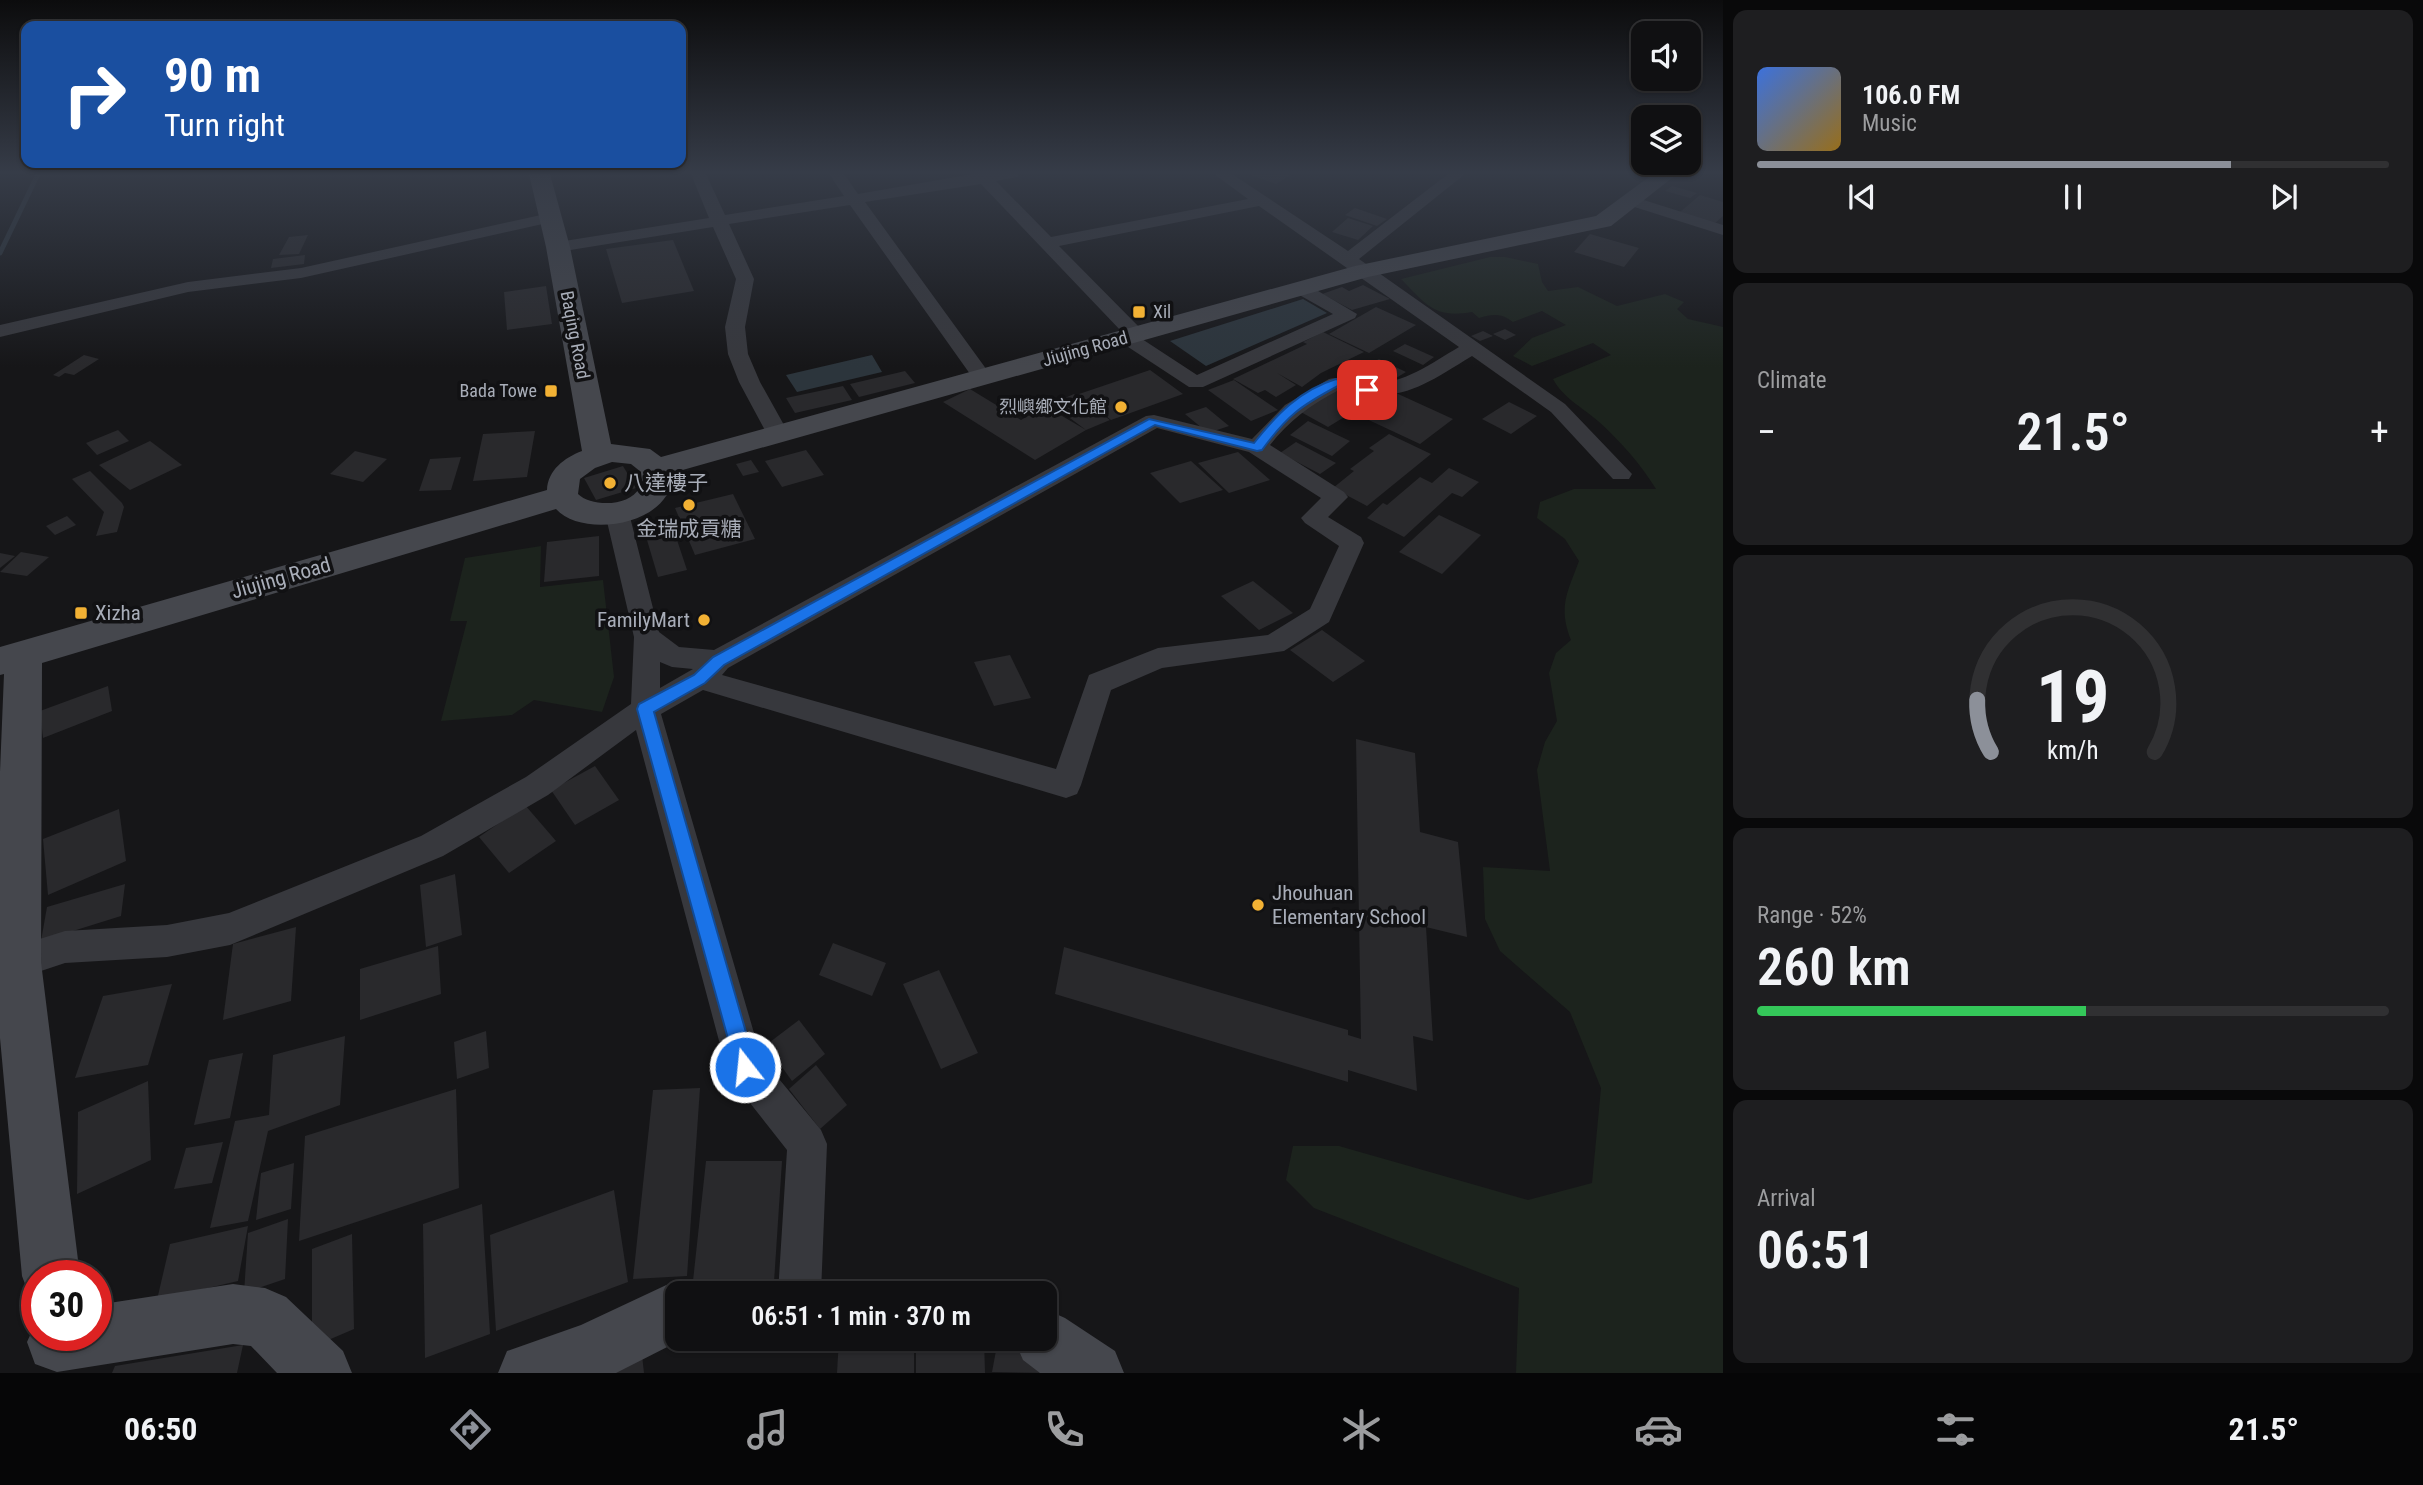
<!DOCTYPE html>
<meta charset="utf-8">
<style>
:root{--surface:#101012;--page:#1e1e20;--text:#f1f3f6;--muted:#9c9d9f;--line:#303032;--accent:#8c9099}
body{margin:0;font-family:"Roboto Condensed","Noto Sans TC",sans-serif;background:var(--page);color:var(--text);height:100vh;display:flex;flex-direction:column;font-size:26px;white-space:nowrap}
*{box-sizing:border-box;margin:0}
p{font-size:23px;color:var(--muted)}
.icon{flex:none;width:38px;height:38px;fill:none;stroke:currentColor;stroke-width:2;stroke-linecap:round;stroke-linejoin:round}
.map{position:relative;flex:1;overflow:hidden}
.sheet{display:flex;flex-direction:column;gap:10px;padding:10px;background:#09090a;width:700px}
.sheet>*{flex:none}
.banner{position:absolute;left:21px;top:21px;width:665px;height:147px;border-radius:14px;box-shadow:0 2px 5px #0004,0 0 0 2px var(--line);background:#1a4fa0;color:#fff;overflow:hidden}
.fabs{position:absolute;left:1631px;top:21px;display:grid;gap:14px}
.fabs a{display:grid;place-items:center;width:70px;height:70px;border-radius:14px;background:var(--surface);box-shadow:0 2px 5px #0004,0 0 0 2px var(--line);font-size:35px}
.speed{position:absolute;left:21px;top:1260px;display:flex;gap:14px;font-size:35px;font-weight:700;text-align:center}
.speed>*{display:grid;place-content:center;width:91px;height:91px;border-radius:50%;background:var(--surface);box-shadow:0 2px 5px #0004,0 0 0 2px var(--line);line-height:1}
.speed .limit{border:10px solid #d22;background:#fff;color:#111}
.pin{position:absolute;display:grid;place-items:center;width:60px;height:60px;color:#fff;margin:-30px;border-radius:14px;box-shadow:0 4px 10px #0006}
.me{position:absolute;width:77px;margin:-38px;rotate:344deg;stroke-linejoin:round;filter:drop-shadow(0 0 5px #0008)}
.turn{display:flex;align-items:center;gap:24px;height:147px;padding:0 28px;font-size:32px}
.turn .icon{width:91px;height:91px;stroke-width:2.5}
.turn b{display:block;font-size:49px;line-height:60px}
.big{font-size:52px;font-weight:600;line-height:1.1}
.sheet .card{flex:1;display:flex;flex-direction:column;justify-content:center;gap:10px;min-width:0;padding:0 24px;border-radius:14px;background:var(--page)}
.sheet .dial{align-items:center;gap:0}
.dial svg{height:182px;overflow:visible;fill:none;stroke:var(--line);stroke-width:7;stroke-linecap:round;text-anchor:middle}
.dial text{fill:var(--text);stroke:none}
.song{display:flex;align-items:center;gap:21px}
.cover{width:84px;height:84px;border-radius:10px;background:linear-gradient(135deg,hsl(220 70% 55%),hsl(40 70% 35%))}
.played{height:7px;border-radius:4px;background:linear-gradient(90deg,var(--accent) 75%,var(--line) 75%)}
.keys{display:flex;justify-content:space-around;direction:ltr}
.heat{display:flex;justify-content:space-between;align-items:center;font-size:38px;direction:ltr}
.charge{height:10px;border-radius:5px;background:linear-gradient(90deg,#34c759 52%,var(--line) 0)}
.trip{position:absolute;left:665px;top:1281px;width:392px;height:70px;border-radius:14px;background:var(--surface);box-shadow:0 2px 5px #0004,0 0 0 2px var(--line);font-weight:600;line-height:70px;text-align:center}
.tabs{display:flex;height:112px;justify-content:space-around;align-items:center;background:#060607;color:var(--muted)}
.tabs .icon{width:49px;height:49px}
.tabs .active{color:var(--accent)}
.tabs b{font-size:32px;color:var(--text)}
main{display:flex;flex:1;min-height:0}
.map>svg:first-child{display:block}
.green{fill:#1c231d}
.water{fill:#2c353c}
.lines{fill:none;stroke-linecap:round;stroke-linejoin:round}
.stream{stroke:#2c353c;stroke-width:5}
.building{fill:#29292c}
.street{fill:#37383d;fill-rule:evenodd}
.secondary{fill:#45474d;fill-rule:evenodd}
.route{fill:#1a73e8;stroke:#114b97;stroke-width:2}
.poi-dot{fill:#f2b134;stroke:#111113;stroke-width:2.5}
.labels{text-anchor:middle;stroke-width:7;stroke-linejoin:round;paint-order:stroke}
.far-poi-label{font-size:18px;fill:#a8adb8;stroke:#111113;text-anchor:end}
.far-street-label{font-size:18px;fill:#a8adb8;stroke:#111113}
.poi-label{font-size:21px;fill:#a8adb8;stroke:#111113;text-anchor:start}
.street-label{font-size:21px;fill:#a8adb8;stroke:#111113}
</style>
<main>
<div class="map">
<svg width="1723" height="1373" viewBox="0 0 1723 1373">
<rect width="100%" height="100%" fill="#161618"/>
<g class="green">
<path d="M1490,257H1505L1538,264L1542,282L1548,291L1578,287L1617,306L1665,294L1684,302L1677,309L1688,319L1723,327V1373H1516L1519,1288L1314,1208L1286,1180L1293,1146H1339L1528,1200L1592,1183L1601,1088L1570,1012L1500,951L1485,919L1483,867L1550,871L1537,770L1545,742L1557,721L1549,673L1556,653L1571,640C1558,607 1567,593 1579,561L1565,539L1537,518L1540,502L1574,489H1656C1640,463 1620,441 1598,421C1582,407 1563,398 1553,379L1611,355L1593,343L1532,366L1513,356L1532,338L1566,325L1542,311L1513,322C1501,313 1493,314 1479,318L1472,312C1434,319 1426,304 1401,279Z"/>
<path d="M541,546L540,587L603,580L614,677L602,712L534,700L512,715L441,721L467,621H450L465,558Z"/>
</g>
<g class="water">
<path d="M1303,299L1327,313L1206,366L1170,341Z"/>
<path d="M872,355L882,372L797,392L786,375Z"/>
</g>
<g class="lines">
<path class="stream" d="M0,253L38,174"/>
</g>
<g class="building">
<path d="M1248,174H1292L1276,184Z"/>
<path d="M1672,186L1697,193L1690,198L1665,191Z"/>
<path d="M1700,195L1723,202V216L1714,224L1679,213Z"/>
<path d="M1355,208L1387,219L1377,226L1345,215Z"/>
<path d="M1348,218L1373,226L1358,240L1332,232Z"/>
<path d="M1590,234L1639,248L1624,267L1574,252Z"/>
<path d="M308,235L299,254L279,255L289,237Z"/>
<path d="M673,240L694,291L622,303L606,249Z"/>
<path d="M305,255L304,264L271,268L273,259Z"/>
<path d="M1363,285L1390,299L1352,310L1322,294L1342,287L1349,291Z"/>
<path d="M546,286L552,324L507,330L504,292Z"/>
<path d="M1376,307L1416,325L1369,353L1329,334Z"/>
<path d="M1505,329L1516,335L1505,340L1493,334Z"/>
<path d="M1483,331L1493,336L1480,341L1471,336Z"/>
<path d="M1323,332L1364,352L1321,373L1302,387L1277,373L1296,385L1276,397L1265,390L1258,393L1233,379L1307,344L1303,342Z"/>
<path d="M1405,344L1434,357L1423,365L1393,351Z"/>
<path d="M84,355L99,359L74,375L65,373L59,377L53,375Z"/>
<path d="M1379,359L1406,372L1386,384L1359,370Z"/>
<path d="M1150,370L1183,394L1111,420L1079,394Z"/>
<path d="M905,371L915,383L859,397L850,384Z"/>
<path d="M1234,380L1278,410L1251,421L1208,390Z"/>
<path d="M843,386L852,400L795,413L786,398Z"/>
<path d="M970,389L1021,420L1045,406L1086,430L1051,404L1074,394L1110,420L1086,430L1035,460L943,402Z"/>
<path d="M1334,390L1364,405L1328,427L1299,411Z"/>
<path d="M1396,393L1453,419L1420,444L1358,415L1375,403L1380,405Z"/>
<path d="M1509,402L1537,416L1511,434L1482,419Z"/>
<path d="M1206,407L1229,426L1208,433L1185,414Z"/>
<path d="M1308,421L1350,441L1332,456L1290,435Z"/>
<path d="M118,430L129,441L97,455L86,443Z"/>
<path d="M535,431L527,477L473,481L483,434Z"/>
<path d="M1389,434L1431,454L1367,506L1333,488L1354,471L1350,469L1374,451L1369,448Z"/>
<path d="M150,441L182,465L130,490L99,465Z"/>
<path d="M1296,442L1336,463L1320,474L1280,453Z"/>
<path d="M806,450L824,475L782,487L765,461Z"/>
<path d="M355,451L387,459L363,482L330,474Z"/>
<path d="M1238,452L1270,480L1229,493L1198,463Z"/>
<path d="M461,457L451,490L419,491L430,459Z"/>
<path d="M751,460L759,472L743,476L736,464Z"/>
<path d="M1191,461L1223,490L1180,503L1150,473Z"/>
<path d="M623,466L636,488L596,500L584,478Z"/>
<path d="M1449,468L1479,482L1462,497L1452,493L1404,537L1367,518L1383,503L1387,505L1420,477L1432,483Z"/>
<path d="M90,471L122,503L124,507L117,532L96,536L104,512L72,479Z"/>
<path d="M733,494L755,539L695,555L675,508Z"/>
<path d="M1439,515L1481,535L1442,574L1399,552Z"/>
<path d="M67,516L76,525L55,535L46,526Z"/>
<path d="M670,518L674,532L658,535L654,522Z"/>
<path d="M675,534L687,570L658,577L647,540Z"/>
<path d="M599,536V576L544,582L547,542Z"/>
<path d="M21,552L49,557L27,576L0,572Z"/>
<path d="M0,553L15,556L0,568Z"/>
<path d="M1253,581L1293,613L1259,630L1221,596Z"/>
<path d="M1322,630L1365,661L1333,682L1290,650Z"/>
<path d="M1010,655L1031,698L994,706L974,662Z"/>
<path d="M108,686L112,711L43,738L40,711Z"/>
<path d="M1356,739L1415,753L1420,832L1458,842L1467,937L1426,927L1433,1041L1413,1036L1417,1091L1348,1070V1082L1055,994L1064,947L1348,1030V1035L1361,1039Z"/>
<path d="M595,766L619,800L575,825L551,790Z"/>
<path d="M525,805L556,841L509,873L479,837Z"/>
<path d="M119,809L126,861L48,895L43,839Z"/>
<path d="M455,874L462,935L426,947L420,885Z"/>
<path d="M125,884L121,916L41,941L47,907Z"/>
<path d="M296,927L291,1001L223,1020L233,944Z"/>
<path d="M833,943L886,963L872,996L819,975Z"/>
<path d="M438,946L441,994L360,1020V969Z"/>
<path d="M939,970L978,1053L941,1069L903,984Z"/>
<path d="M172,984L148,1065L75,1078L103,996Z"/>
<path d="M799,1020L825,1054L792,1081L766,1045Z"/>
<path d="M486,1031L489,1068L457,1079L454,1042Z"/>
<path d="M345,1036L340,1105L268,1131L248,1221L210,1228L235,1121L269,1115L273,1055Z"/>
<path d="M243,1053L230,1118L194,1125L209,1060Z"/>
<path d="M816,1065L847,1105L820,1129L789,1089Z"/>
<path d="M148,1081L151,1160L77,1194L78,1112Z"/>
<path d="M700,1088L687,1276L633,1279L653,1090Z"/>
<path d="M456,1089L459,1188L299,1241L305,1136Z"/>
<path d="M223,1142L212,1183L174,1189L186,1148Z"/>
<path d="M706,1161H782L774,1282L693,1281Z"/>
<path d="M294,1163L291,1209L256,1220L261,1173Z"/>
<path d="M614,1190L628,1282L496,1331L490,1235Z"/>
<path d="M482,1204L490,1334L425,1358L423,1224Z"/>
<path d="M288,1219L285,1279L244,1293L248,1233Z"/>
<path d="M248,1226L238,1281L157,1300L170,1244Z"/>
<path d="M352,1234L354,1329L312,1347V1249Z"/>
<path d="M839,1339L914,1341V1373H837Z"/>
<path d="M916,1339H984L985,1373H916Z"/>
<path d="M998,1340L1051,1362L1049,1373L992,1372Z"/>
<path d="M243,1345L237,1373H112L115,1366Z"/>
<path d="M642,1355L644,1373H588Z"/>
</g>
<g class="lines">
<g class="street">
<path d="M691,174H706L725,215L844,196L829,174H844L858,194L973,174H1019L1017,177L996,181L1051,237L1248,199L1214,174H1232L1348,251L1448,174H1465L1359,259L1565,404L1632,474L1629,479H1613L1551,412L1472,356C1421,387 1401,404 1339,390C1311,404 1289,421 1270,445L1344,492L1348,497L1328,517L1361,537L1364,543L1329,622L1284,651L1162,668L1111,690L1081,785L1077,794L1066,798L703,690L661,714L761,1057L821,1130L827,1144L821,1293H778L787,1150L732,1080L726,1067L636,730L548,795L443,856L230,945L167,957L65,963L17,979L5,974L0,963L5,950L65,931L167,925L229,913L421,836L526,777L631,704L634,637L605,513L609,508L617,505L625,508L629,513L659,632L679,647L714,650L1146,416L1154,415L1252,439L1285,405L1329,379C1342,375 1354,383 1367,384C1403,385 1430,364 1459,347L1259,206L1059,246L1143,331L1146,335L1142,339L1197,375L1333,314L1296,293L1293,289L1296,285H1308L1357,314L1355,318L1203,387H1189L1119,341L1116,337L1122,332L981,184L865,202L992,377L989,381H975L850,205L729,224L754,279L745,327L748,354L760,382L789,434L786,439H770L767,434L739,382L728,354L725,327L736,279L713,227L558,252L549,247L558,242L709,218ZM1157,428L1249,452L1321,498L1301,518L1305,523L1339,546L1310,609L1268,635L1158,648L1089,675L1056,769L722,675L728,668ZM660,662L672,667L693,669L660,688Z"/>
<path d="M1631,196L1723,225V235L1625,204L1623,201Z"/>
<path d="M550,213L558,218L556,221L301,278L188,292L0,337V325L188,282L301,268Z"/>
</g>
<g class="secondary">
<path d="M529,174H550L570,247L611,444L650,449L661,457L1355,266L1596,216L1653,174H1677L1611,226L1368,277L672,473C675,524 584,540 556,509L42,663L41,962L80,1276H37V1299L30,1297L22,1276L0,1038V772L4,674L0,675V647L547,490C548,470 564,458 582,451L546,247ZM612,462L631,464L641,472C641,477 642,483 639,488C630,507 591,507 578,494L580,479L595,468Z"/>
<path d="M677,1280L698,1289L700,1293H677V1339H683L616,1373H498L507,1351L581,1325Z"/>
<path d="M233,1284L265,1288L286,1297L343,1351L352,1373H277L251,1346L233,1344L57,1372L35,1364L27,1342L37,1320V1335H96V1305Z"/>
<path d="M1045,1309L1065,1318L1115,1351L1124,1373H1040L1023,1360L1014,1339H1045Z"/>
</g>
</g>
<linearGradient id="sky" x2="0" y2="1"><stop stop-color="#0c0c0d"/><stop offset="0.47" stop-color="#363c48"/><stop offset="1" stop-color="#363c48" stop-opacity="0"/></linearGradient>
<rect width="1723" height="367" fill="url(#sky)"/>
<path class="route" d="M1336,379L1373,390L1367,394L1338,386C1300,406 1287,416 1262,450L1257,451L1155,425L724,665L705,683L654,712L756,1067L753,1075L745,1078L738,1075L637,709L639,704L694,675L713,657L1149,419L1254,443C1277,414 1300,390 1336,379Z"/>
<g class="poi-dot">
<rect x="1132" y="305" width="14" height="14" rx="3.5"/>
<rect x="544" y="384" width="14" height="14" rx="3.5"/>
<circle cx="1121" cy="407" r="7"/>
<circle cx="610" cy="483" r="7"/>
<circle cx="689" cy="505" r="7"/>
<rect x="74" y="606" width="14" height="14" rx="3.5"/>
<circle cx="704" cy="620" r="7"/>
<circle cx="1258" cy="905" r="7"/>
</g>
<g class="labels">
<g class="far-poi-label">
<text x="1153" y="318" text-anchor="start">Xil</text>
<text x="537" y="397">Bada Towe</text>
<text x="1107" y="413">烈嶼鄉文化館</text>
</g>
<g class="far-street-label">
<text transform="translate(575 335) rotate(79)" y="6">Baqing Road</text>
<text transform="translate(1085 349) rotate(-16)" y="6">Jiujing Road</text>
</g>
<g class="poi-label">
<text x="624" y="490">八達樓子</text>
<text x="689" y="536" text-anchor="middle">金瑞成貢糖</text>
<text x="95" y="620">Xizha</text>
<text x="690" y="627" text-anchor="end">FamilyMart</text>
<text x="1272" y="900">Jhouhuan<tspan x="1272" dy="24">Elementary School</tspan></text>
</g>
<g class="street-label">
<text transform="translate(281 578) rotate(-16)" y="7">Jiujing Road</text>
</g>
</g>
</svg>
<div class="fabs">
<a><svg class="icon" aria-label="sound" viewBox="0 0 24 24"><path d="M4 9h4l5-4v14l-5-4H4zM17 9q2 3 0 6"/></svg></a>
<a><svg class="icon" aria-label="layers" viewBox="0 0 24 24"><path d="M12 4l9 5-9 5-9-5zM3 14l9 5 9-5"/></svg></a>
</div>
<div class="speed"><div class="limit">30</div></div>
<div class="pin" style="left:1367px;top:390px;background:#d93025"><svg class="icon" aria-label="arrive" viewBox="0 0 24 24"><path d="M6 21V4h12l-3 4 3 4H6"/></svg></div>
<svg class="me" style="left:745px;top:1067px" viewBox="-20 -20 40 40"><circle r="17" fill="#1a73e8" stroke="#fff" stroke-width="3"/><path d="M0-11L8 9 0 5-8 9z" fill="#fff"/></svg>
<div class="trip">06:51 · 1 min · 370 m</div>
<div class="banner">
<div class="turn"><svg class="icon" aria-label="right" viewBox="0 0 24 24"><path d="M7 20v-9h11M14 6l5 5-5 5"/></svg><div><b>90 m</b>Turn right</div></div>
</div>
</div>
<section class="sheet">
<div class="card">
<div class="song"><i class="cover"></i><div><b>106.0 FM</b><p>Music</p></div></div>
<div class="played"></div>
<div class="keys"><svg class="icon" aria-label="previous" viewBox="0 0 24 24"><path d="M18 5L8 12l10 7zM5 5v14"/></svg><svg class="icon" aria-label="pause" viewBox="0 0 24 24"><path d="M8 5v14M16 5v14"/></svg><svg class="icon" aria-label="next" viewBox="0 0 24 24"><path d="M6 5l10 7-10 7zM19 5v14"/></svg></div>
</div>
<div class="card"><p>Climate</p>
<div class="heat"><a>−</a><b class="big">21.5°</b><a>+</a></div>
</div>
<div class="card dial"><svg viewBox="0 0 100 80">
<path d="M14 69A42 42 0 1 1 86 69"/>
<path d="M14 69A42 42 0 0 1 8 46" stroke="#8c9099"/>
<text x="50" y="56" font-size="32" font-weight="700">19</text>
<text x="50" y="72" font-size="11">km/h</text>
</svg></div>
<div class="card"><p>Range · 52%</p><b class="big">260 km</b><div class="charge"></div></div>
<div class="card"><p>Arrival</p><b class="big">06:51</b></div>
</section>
</main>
<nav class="tabs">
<b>06:50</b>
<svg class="icon active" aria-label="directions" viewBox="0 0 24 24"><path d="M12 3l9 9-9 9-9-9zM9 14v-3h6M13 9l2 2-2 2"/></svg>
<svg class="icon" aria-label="music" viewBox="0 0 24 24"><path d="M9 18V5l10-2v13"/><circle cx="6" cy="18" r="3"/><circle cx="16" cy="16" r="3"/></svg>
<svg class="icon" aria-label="phone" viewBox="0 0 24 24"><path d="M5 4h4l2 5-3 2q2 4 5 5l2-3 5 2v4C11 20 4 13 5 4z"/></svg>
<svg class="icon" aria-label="climate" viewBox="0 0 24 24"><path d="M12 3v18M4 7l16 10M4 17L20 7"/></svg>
<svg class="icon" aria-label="car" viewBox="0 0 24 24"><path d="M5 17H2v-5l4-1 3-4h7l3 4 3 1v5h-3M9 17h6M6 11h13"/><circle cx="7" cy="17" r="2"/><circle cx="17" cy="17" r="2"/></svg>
<svg class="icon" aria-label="filters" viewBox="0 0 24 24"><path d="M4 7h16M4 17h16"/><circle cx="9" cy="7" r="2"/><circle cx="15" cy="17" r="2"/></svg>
<b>21.5°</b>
</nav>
